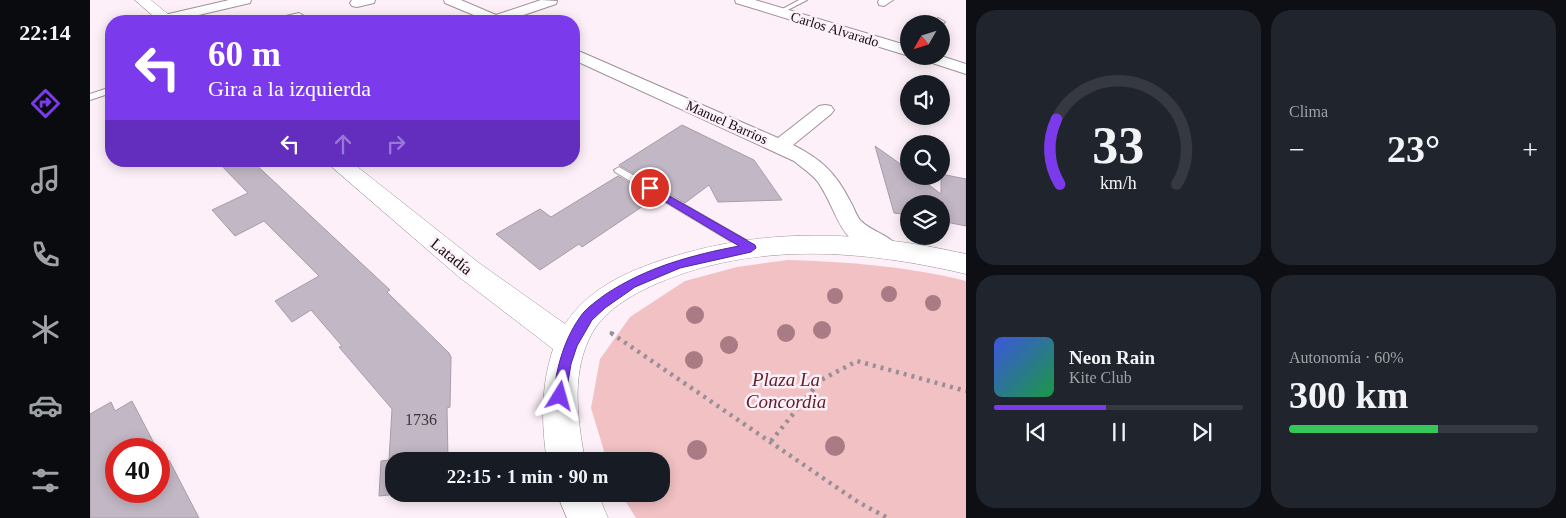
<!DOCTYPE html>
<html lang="es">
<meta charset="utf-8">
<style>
:root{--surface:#171b24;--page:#20242c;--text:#f1f3f6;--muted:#9ea1a6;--line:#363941;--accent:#7c3aed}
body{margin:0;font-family:"Times New Roman",serif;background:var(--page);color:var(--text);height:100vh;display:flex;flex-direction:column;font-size:19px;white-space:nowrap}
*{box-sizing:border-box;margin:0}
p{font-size:16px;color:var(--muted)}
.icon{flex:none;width:28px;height:28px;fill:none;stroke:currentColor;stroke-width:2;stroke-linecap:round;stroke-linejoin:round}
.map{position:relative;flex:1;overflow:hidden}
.details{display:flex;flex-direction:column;gap:10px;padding:10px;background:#0d0f14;width:600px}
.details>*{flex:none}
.top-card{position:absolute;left:15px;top:15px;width:475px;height:152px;border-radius:20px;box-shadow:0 2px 12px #0003;background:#7c3aed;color:#fff;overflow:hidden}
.needle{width:32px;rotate:231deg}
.fabs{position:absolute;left:810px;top:15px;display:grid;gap:10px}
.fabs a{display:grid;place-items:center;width:50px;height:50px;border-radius:50%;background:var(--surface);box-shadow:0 2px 12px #0003;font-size:25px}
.speed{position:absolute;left:15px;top:438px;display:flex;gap:10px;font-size:25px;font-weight:700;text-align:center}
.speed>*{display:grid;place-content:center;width:65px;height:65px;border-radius:50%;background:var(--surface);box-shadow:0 2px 12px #0003;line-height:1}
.speed .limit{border:8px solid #d22;background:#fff;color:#111}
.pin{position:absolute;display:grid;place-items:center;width:42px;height:42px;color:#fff;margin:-21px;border:2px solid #fff;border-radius:50%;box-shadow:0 1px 5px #0007}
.me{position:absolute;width:55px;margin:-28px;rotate:8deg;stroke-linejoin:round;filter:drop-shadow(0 0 4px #0008)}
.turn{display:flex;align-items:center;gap:18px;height:105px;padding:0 20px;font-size:22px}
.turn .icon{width:65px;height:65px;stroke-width:2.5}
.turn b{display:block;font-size:35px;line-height:42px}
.lanes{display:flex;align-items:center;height:48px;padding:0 20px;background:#0003;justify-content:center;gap:25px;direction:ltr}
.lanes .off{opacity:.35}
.big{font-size:38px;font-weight:700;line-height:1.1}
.details .widget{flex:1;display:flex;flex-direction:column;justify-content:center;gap:8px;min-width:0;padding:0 18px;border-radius:20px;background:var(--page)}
.details .dial{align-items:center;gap:0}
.dial svg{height:130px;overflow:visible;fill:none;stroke:var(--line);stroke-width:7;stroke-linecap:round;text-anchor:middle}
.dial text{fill:var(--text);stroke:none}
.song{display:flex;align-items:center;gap:15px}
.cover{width:60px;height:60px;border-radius:8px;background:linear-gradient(135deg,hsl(230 70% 55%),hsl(140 70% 35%))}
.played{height:5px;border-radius:2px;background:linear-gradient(90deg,var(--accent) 45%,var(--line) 45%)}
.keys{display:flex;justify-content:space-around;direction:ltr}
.heat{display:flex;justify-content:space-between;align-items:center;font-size:28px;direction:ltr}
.charge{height:8px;border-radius:4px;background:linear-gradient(90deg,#34c759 60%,var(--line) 0)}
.details .tiles{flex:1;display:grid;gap:10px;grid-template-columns:repeat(2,1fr)}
.trip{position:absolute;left:295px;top:452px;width:285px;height:50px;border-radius:20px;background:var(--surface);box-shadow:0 2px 12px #0003;font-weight:700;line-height:50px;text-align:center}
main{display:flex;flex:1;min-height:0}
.dock{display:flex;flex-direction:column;width:90px;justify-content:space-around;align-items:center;background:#090b0e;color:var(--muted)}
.dock .icon{width:35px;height:35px}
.dock .active{color:var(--accent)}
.dock b{font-size:22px;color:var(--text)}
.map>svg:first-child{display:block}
.green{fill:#f1c1c3}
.building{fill:#c2b7c4;stroke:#a89caa}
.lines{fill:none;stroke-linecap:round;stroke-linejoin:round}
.lane-casing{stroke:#9f9099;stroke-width:2}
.street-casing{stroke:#9f9099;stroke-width:2}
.secondary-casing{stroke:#9f9099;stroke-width:1}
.path-far1{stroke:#998f96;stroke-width:3;stroke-dasharray:2.5 4;stroke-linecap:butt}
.path{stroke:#998f96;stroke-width:4.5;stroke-dasharray:3 5;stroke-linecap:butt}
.lane{fill:#fff;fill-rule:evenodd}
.street{fill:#fff;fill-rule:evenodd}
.secondary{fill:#fff;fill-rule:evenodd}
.tree{fill:#a97b85}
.route{fill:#7c3aed;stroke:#51269a}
.labels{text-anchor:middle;stroke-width:5;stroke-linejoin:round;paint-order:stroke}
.far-street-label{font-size:14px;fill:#100b0f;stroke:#fdf0f8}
.street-label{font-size:16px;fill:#100b0f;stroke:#fdf0f8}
.near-number-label{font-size:16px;fill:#3c363c}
.near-park-label{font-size:19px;font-style:italic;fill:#641c27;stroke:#fdf0f8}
</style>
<main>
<nav class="dock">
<b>22:14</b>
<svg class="icon active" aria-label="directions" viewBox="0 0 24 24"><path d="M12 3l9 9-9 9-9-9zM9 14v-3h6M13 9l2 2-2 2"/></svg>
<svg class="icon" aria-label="music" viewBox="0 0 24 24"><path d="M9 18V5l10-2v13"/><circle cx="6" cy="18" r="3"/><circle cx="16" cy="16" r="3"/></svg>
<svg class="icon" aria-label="phone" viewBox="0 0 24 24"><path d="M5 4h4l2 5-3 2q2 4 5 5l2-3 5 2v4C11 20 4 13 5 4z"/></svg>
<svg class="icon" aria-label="climate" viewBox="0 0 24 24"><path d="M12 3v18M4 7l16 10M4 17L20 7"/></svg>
<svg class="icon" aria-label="car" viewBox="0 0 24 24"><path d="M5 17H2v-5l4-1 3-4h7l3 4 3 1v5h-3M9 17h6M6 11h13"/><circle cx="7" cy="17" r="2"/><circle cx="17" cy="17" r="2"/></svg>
<svg class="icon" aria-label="filters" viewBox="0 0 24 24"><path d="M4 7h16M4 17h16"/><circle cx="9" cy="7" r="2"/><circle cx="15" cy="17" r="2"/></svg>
</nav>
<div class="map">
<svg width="876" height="518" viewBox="0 0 876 518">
<rect width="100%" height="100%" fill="#fdf0f8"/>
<path class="green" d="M698,260C759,262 816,266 876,281V518H546L531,494H571V461H517L501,408L510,359L540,317L595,281L647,267Z"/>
<g class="building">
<path d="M592,125L664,160L692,200L628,202L619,185L595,203L529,165Z"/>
<path d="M785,146L819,170V176H827L851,194V174L876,179V226L851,221V204H819V215L804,213Z"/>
<path d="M127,161H162L300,290L297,292L359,353L361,357L360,407L357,408L358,461H304V494H309L289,496L291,461L299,460L302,409L249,347L252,346L221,310L202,322L185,301L229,276L174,221L145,236L122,210L158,193Z"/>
<path d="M528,176L565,198L492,247L489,244L450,270L406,234L450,209L461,217Z"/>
<path d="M42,401L67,449H26V491H69V452L75,464L79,460L109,518H0V414L21,402L25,411Z"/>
</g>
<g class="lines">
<defs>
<g id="lane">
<path d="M709,0H717L692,13L687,12Z"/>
<path d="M21,87V93L0,100V94Z"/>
<path d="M529,167L665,245L667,248L665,251H657L525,172L524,170Z"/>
</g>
<g id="street">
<path d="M139,0H161L160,3L83,21H70L68,19L70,16Z"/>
<path d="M262,0H285L284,3L267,7L262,6L260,3Z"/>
<path d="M354,0H371L406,15L451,0L467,1L466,4L416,21H398L355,3Z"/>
<path d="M645,0H665L819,46V56L646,3Z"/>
<path d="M789,0H803L794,6L789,5L788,2Z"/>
<path d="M209,13L216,17L214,20L185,21L187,18Z"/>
<path d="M848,18L855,22L851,26V24H838Z"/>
<path d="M484,49L688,138L729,106L735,105L741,106L744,110L741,114L703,145C731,159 746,173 760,201C764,207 766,216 771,221C782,232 801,235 808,248L805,254L796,257C745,242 752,218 728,182C722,174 711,167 704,161L484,60Z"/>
<path d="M827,56H851L876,64V74L830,59Z"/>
</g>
<g id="secondary">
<path d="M45,0H61L86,21H69Z"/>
<path d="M235,161H260L389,263L475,324C499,288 536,272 575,259C678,226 772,231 876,254V274C774,250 667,241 568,283C541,295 512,311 499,339C481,378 488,421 495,461H457C451,423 451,386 463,349L369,277Z"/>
<path d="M467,494H508L518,518H477Z"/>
</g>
</defs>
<use href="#lane" class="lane-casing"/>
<use href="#street" class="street-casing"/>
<use href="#secondary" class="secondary-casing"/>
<path class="path-far1" d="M520,332L523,334"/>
<g class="path">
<path d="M521,333L768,502L798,518"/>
<path d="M681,441L731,380L767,361L876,391"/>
</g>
<use href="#lane" class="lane"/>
<use href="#street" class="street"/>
<use href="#secondary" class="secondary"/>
</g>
<g class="tree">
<circle cx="799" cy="294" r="8"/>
<circle cx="745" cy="296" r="8"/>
<circle cx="843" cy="303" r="8"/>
<circle cx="605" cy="315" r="9"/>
<circle cx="732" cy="330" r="9"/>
<circle cx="696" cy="333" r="9"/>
<circle cx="639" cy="345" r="9"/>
<circle cx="604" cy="360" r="9"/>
<circle cx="745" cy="446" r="10"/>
<circle cx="607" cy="450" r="10"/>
</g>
<path class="route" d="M560,185L665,245L666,248L661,252L590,268L545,287L515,308L502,320L487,346L481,364L475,400L470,402L465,400L463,396C467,366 474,338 493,313C499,306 508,300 516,294C557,267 602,255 649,246L556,190V186Z"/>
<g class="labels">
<g class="far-street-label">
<text transform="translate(745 29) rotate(17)" y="5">Carlos Alvarado</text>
<text transform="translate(637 122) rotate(24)" y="5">Manuel Barrios</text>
</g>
<g class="street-label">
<text transform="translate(362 256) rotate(39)" y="6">Latadía</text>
</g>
<g class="near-number-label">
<text x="331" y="425">1736</text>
</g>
<g class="near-park-label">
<text x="696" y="386">Plaza La<tspan x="696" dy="22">Concordia</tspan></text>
</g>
</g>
</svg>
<div class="fabs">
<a><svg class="needle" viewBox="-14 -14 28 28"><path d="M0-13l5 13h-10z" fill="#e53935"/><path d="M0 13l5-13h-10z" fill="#9ea1a6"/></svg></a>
<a><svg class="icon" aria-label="sound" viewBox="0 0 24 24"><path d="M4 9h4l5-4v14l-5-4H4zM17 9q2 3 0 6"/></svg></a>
<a><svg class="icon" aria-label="search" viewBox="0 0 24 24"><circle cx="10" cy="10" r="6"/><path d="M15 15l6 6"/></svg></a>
<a><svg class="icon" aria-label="layers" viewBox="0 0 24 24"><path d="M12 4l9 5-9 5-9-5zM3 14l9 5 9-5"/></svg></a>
</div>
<div class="speed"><div class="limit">40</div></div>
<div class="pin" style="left:560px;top:188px;background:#d93025"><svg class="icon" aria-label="arrive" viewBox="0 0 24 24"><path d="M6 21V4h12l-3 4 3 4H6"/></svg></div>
<svg class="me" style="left:470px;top:396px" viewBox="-20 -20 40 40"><path d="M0-17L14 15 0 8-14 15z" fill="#7c3aed" stroke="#fff" stroke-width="4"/></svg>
<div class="trip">22:15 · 1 min · 90 m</div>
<div class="top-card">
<div class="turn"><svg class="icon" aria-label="left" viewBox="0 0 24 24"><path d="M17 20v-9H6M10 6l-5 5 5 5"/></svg><div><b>60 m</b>Gira a la izquierda</div></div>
<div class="lanes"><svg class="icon" aria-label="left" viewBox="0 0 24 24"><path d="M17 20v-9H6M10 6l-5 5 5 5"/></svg><svg class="icon off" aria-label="ahead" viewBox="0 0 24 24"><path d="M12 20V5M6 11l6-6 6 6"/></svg><svg class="icon off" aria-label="right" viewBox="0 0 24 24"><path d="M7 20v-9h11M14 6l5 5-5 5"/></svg></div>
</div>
</div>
<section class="details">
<div class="tiles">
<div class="widget dial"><svg viewBox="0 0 100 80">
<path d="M14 69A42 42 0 1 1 86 69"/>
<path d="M14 69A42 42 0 0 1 12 29" stroke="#7c3aed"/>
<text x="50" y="56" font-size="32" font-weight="700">33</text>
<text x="50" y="72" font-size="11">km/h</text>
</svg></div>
<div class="widget"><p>Clima</p>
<div class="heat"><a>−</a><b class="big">23°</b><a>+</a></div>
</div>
<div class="widget">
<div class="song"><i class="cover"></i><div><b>Neon Rain</b><p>Kite Club</p></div></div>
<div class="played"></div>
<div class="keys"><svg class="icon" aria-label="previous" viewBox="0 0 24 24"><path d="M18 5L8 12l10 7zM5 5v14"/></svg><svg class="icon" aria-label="pause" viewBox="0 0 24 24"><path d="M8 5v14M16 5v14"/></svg><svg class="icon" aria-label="next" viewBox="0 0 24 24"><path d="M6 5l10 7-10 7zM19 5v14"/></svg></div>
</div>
<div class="widget"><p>Autonomía · 60%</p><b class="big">300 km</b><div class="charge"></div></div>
</div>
</section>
</main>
